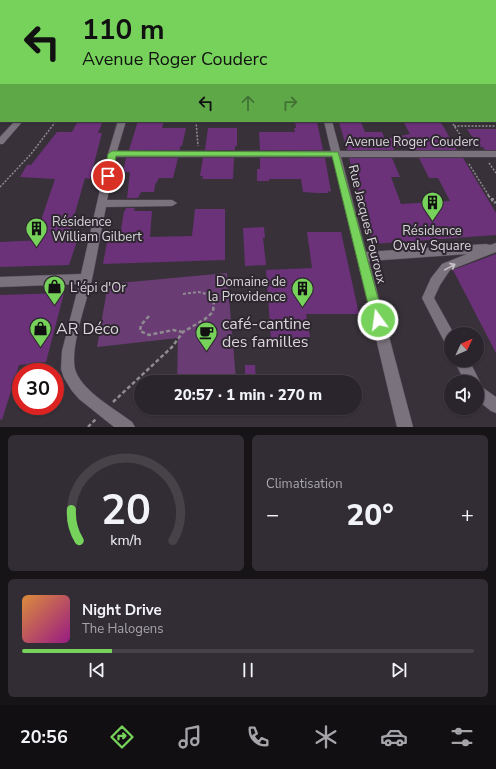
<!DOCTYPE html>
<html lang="fr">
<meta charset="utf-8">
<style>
:root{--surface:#2a252c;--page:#322d34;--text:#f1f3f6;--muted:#a5a5a9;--line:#464248;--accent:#76d25a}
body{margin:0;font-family:"Nunito Sans",sans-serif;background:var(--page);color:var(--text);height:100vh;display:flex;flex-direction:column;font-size:15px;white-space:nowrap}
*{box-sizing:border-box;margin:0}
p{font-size:13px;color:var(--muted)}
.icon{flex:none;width:22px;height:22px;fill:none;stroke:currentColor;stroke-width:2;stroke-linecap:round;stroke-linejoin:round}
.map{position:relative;height:427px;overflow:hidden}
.side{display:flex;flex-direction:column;gap:8px;padding:8px;background:#171418;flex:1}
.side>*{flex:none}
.banner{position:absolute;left:0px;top:0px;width:496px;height:122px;box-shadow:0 1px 3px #0004,0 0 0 1px var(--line);background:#76d25a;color:#111;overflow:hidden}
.needle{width:26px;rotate:46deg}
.tools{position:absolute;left:444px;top:327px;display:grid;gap:8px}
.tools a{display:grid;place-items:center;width:40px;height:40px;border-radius:50%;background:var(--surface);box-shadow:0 1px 3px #0004,0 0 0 1px var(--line);font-size:20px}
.speed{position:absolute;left:12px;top:363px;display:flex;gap:8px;font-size:20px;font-weight:700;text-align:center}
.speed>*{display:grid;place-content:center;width:52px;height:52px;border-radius:50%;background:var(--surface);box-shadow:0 1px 3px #0004,0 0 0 1px var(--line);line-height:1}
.speed .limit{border:6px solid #d22;background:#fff;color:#111}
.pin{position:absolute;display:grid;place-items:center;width:34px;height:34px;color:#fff;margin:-17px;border:2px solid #fff;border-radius:50%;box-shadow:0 1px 4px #0007}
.me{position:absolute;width:44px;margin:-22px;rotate:346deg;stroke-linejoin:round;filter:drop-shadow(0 0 3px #0008)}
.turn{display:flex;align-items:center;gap:14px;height:84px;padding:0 16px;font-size:18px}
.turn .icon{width:52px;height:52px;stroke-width:2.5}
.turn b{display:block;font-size:28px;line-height:34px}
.lanes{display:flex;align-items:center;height:38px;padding:0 16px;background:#0003;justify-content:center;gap:20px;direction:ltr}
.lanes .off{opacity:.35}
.big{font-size:30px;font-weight:800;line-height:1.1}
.side .card{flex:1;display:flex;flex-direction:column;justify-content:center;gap:6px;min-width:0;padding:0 14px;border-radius:6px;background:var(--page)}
.side .dial{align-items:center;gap:0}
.dial svg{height:104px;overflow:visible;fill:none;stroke:var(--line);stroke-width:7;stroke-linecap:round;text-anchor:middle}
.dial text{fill:var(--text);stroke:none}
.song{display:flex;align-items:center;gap:12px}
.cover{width:48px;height:48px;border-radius:6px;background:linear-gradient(135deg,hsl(30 70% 55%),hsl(310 70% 35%))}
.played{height:4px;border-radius:2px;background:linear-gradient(90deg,var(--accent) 20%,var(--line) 20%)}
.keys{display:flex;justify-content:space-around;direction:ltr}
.heat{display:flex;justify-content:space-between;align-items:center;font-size:22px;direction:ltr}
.side .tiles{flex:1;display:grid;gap:8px;grid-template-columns:1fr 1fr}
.card:last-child{grid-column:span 2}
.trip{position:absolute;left:134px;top:375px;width:228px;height:40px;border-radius:20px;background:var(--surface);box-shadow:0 1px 3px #0004,0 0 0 1px var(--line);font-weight:800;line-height:40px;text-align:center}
.tab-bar{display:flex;height:64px;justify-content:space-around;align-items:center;background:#110f12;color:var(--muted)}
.tab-bar .icon{width:28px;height:28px}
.tab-bar .current{color:var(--accent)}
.tab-bar b{font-size:18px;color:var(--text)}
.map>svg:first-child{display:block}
.green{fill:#693c74}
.building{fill:#6b327a}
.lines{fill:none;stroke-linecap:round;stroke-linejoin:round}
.minor-casing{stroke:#544e55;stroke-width:1}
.major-casing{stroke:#544e55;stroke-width:1}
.path-far3{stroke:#908a91;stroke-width:1;stroke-dasharray:1.5 1;stroke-linecap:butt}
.path-far2{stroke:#908a91;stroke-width:1.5;stroke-dasharray:2 1.5;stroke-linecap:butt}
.path-far1{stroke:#908a91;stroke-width:2;stroke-dasharray:3 2;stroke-linecap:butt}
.path{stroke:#908a91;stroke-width:2.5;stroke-dasharray:4 2.5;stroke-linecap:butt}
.minor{fill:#7a727d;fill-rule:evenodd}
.major{fill:#b987c6;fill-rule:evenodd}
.tram{stroke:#868088;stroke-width:1}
.oneway{stroke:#c7c1c8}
.route{fill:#76d25a;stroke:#4d883a}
.labels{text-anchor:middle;stroke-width:4;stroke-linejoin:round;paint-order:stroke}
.street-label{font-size:13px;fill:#dad5db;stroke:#2e2730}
.poi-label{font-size:13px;fill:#dad5db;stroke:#2e2730;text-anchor:start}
.near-poi-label{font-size:16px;fill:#dad5db;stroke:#2e2730;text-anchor:start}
</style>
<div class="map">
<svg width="496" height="427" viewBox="0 0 496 427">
<rect width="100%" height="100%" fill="#38313a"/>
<path class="green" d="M227,273L236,380L218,382H177L178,338L97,347L108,284Z"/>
<g class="building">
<path d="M78,121H103L98,133H102L90,179L85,178L67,241H77L69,265L0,267V242L43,240L37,232L55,179L20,177L27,165H31L57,132H72Z"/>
<path d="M138,121H164L162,128H186L182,146H180V150H129Z"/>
<path d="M403,121H440L457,150H415L413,147H394V150H347L339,122H361L365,132H382L385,139L410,134Z"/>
<path d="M295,122H317L323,150H260L259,132H295L294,128H296Z"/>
<path d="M208,128H237V146H235V150H205Z"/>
<path d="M467,129H496V150H485L483,147H479Z"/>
<path d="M126,158H178L173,178H159L155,185L154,192H141L138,198H127L130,172H123Z"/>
<path d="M203,158H234L233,179H202L203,176H200Z"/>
<path d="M260,158H325L331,192L328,191V193H317L303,192L301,179H269V181H257V169H260Z"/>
<path d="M349,158H392L400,177H391L401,204L450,201L438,178H429L419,158H463L496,213V235L373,244Z"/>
<path d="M126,208H135L134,211H152L150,237L192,236L195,209H225V260L103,264L107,242H119L124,211H125Z"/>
<path d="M264,227L265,238H263L266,265L245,266L243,228Z"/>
<path d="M307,232H341L359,314H306L310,337L271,339L266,270L312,268Z"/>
<path d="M496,254V353L453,270Z"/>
<path d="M64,293L46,362L19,365L2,420L0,419V295Z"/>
<path d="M245,365H255L256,382H245Z"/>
</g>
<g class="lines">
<defs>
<g id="minor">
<rect x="311" y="0" width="4" height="1"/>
<rect x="391" y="0" width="12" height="1"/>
<rect x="490" y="0" width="5" height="1"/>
<rect x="0" y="3" width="1" height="2"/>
<rect x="495" y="11" width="1" height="4"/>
<rect x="495" y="44" width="1" height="4"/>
<rect x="0" y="99" width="1" height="4"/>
<rect x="495" y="101" width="1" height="5"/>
<path d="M15,121H23L3,144H0V137Z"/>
<path d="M118,121H126L117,151H331L324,121H332L340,151H496V157H341L366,252L486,244L490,245L496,243V252L450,270L440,285L434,298L454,334H451V347L446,345L422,298L431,278L442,264L467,254L369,261L413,427H397L333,157H116L107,200H172L177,203L172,206L106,207C101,231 97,256 92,279C87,300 68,353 76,372C84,392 115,409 132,422L135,427H114L79,399L72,391L64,378L61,369L62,351L79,284L0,287V277L81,274L108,154Z"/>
<path d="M454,360H469L480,382L479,385L496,397V413L491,411L477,400V382H465Z"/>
</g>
<g id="major">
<rect x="472" y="0" width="5" height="1"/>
<rect x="482" y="0" width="6" height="1"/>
<rect x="495" y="7" width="1" height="3"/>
</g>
</defs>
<use href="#minor" class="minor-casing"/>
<use href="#major" class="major-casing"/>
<path class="path-far3" d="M161,0L167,1"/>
<g class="path-far2">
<path d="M196,121L198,146"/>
<path d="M451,121L467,145"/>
<path d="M454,126H496"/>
<path d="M489,163L496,173"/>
<path d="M469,164L489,196"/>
<path d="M0,187L31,154L56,121"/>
</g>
<g class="path-far1">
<path d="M488,195L494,203L496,202"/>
<path d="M491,199H496"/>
<path d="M183,294L198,292L212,295L213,298"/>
</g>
<g class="path">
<path d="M149,316L141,325L140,331L149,335L173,330L183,332"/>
<path d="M113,402L172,347L183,332L205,319L213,312L214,301L213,297"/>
<path d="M88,427L96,419"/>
</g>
<use href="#minor" class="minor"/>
<use href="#major" class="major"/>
<path class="tram" d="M418,0H435"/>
</g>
<defs><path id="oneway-shaft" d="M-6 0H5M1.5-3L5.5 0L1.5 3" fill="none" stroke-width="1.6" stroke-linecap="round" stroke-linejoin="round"/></defs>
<use class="oneway" href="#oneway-shaft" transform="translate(450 267) rotate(-29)"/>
<path class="route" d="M112,151L338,152L384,320L382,323L378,325L374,323L372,320L332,156H116L112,176L108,179L104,176L108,154Z"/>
<defs>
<symbol id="building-pin" viewBox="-11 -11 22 30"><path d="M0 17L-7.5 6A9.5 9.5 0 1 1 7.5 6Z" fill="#76d25a" stroke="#2e2730"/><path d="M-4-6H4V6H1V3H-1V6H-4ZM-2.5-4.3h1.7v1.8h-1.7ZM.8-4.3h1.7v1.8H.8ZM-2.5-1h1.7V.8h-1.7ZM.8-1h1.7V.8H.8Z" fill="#111"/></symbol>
<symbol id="shop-pin" viewBox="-11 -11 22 30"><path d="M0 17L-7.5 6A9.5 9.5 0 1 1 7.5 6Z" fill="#76d25a" stroke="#2e2730"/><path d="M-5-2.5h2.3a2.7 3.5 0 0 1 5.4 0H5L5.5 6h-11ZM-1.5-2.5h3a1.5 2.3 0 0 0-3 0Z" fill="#111"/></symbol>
<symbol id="cafe-pin" viewBox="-11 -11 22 30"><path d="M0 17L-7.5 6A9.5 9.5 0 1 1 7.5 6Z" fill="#76d25a" stroke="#2e2730"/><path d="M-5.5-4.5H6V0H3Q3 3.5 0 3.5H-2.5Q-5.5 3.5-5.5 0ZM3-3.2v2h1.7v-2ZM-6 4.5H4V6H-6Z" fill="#111"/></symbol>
</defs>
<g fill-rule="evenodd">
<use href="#building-pin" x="420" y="190" width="25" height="34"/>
<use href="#building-pin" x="24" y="216" width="25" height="34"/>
<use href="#shop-pin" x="42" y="274" width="25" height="34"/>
<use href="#building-pin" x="290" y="276" width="25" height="34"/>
<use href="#shop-pin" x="28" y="316" width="25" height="34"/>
<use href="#cafe-pin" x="194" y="320" width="25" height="34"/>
</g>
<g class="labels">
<g class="street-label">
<text x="412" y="146">Avenue Roger Couderc</text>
<text transform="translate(368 224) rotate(76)" y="5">Rue Jacques Fouroux</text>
</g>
<g class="poi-label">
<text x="52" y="226">Résidence<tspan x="52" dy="15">William Gilbert</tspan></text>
<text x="432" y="235" text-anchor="middle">Résidence<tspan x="432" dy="15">Ovaly Square</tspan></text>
<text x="286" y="286" text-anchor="end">Domaine de<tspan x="286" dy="15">la Providence</tspan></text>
<text x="70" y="292">L'épi d'Or</text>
</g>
<g class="near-poi-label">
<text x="222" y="329">café-cantine<tspan x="222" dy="18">des familles</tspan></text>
<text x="56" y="334">AR Déco</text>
</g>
</g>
</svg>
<div class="tools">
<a><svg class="needle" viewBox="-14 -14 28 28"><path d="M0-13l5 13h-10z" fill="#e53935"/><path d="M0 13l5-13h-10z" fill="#a5a5a9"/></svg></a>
<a><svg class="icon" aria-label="sound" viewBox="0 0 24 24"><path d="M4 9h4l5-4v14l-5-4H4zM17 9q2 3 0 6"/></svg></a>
</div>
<div class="speed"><div class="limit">30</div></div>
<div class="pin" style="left:108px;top:176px;background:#d93025"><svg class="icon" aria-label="arrive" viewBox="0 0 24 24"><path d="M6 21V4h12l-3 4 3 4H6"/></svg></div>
<svg class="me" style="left:378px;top:320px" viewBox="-20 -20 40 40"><circle r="17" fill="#76d25a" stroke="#fff" stroke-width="3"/><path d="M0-11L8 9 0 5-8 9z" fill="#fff"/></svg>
<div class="trip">20:57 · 1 min · 270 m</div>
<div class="banner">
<div class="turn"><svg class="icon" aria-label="left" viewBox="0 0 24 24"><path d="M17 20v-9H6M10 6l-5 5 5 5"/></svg><div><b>110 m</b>Avenue Roger Couderc</div></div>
<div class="lanes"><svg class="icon" aria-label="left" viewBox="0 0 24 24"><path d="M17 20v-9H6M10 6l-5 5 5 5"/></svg><svg class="icon off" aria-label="ahead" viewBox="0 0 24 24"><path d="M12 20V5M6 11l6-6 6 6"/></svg><svg class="icon off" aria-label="right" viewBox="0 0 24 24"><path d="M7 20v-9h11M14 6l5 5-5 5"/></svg></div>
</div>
</div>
<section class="side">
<div class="tiles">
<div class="card dial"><svg viewBox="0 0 100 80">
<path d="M14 69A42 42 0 1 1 86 69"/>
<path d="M14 69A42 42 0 0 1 8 45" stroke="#76d25a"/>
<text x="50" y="56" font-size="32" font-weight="700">20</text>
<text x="50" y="72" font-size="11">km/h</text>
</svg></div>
<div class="card"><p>Climatisation</p>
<div class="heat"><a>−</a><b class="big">20°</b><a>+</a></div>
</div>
<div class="card">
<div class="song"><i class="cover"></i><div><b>Night Drive</b><p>The Halogens</p></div></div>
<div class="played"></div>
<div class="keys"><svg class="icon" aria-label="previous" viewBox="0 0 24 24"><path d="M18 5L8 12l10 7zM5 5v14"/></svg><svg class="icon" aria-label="pause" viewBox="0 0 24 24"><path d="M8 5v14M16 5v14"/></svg><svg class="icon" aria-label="next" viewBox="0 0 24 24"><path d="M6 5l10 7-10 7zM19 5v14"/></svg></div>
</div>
</div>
</section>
<nav class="tab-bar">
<b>20:56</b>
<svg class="icon current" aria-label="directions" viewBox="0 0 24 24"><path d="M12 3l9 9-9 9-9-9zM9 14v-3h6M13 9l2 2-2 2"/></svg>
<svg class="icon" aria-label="music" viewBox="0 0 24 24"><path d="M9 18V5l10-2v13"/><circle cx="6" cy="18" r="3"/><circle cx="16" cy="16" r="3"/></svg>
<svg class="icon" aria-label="phone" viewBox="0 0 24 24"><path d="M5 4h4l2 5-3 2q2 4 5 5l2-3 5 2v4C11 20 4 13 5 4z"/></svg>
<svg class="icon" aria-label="climate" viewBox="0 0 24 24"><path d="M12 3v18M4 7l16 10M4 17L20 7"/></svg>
<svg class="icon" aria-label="car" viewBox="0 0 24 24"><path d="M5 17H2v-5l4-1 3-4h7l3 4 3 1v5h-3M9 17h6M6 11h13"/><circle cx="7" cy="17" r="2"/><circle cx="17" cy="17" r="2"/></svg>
<svg class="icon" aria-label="filters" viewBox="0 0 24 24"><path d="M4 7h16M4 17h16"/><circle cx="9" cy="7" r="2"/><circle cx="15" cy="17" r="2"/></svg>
</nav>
